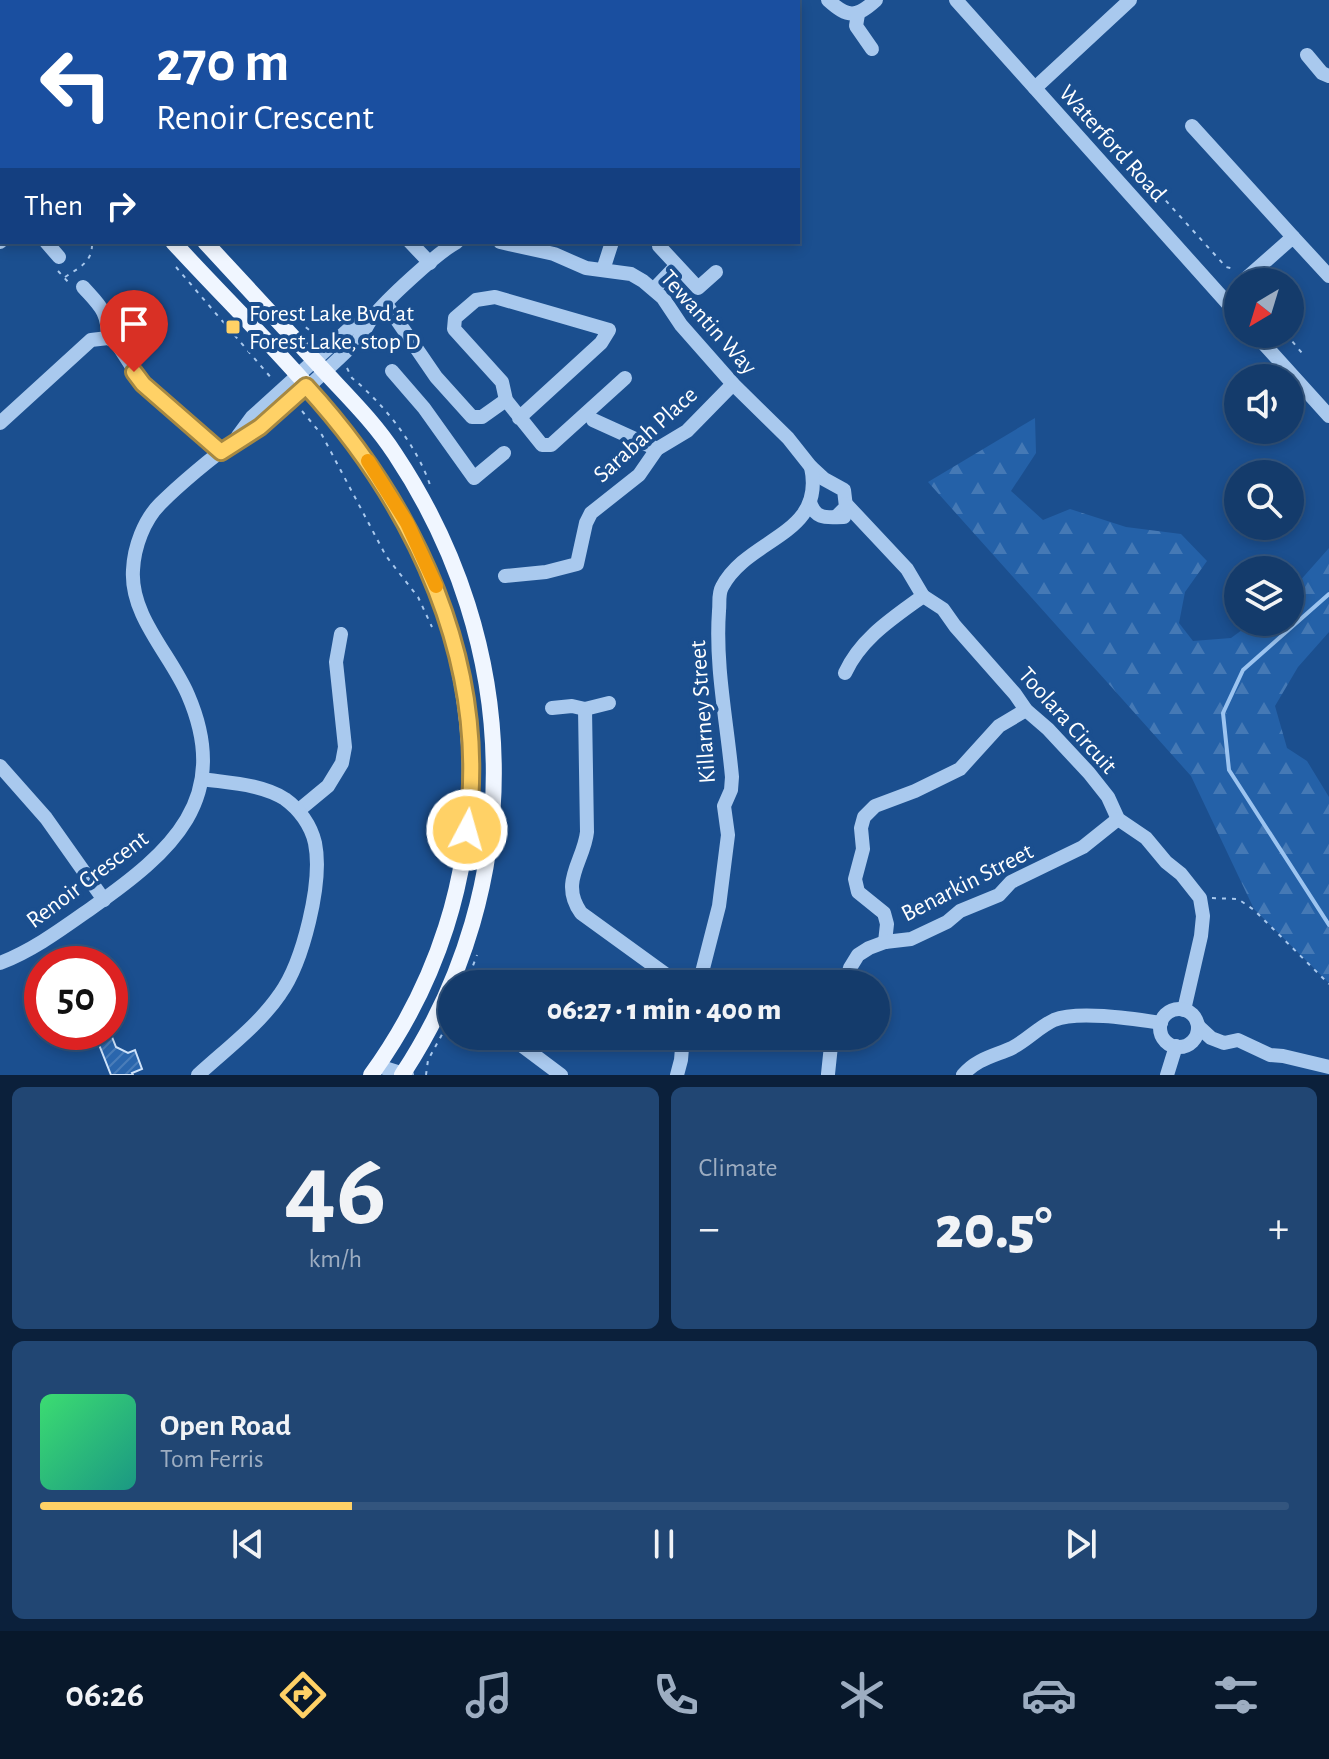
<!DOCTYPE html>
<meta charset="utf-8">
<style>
:root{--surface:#143b6b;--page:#214673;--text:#f1f3f6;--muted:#9dadc1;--line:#33557e;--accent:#ffd166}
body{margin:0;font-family:"Alegreya Sans",sans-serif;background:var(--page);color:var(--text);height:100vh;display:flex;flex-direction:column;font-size:30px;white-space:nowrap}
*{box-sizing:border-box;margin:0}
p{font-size:26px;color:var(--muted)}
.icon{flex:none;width:44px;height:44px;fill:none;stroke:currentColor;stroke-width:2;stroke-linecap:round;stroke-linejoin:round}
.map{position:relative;height:1075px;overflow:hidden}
.panel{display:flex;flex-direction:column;gap:12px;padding:12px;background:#0b203b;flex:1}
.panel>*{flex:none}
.banner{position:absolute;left:0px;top:0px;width:800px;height:244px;box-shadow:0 4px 12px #0003,0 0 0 2px var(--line);background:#1a4fa0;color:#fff;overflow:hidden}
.needle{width:52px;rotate:218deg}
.controls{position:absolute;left:1224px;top:268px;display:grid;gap:16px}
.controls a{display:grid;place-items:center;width:80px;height:80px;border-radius:50%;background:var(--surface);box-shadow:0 4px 12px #0003,0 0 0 2px var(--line);font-size:40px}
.speed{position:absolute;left:24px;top:946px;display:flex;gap:16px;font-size:40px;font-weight:700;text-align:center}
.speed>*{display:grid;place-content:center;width:104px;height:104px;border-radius:50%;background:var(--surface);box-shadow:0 4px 12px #0003,0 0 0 2px var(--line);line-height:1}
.speed .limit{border:12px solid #d22;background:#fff;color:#111}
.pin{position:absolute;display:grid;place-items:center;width:68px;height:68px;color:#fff;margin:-82px -34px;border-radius:50% 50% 50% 0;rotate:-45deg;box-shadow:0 0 8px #0007}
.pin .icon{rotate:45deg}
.me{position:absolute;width:88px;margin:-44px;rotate:6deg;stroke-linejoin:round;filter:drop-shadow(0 0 6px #0008)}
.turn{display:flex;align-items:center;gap:28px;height:168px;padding:0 24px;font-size:36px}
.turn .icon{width:104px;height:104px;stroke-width:2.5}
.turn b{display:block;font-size:56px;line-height:68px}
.then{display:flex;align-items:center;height:76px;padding:0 24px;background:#0003;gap:16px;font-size:30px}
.big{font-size:60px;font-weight:800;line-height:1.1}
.panel .card{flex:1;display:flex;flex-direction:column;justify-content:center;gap:12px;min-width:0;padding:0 28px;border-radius:12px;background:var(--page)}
.panel .dial{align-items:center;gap:0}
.dial b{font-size:104px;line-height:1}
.song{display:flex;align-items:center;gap:24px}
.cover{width:96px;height:96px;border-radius:12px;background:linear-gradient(135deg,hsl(140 70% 55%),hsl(170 70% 35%))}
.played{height:8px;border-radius:4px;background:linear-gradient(90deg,var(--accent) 25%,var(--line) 25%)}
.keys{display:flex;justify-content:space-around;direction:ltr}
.heat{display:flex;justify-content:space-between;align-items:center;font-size:44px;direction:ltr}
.panel .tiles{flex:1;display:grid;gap:12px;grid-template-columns:1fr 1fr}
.card:last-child{grid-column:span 2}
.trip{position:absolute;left:438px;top:970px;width:452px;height:80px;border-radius:40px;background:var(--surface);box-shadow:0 4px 12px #0003,0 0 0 2px var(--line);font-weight:800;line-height:80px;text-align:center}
.tabs{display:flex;height:128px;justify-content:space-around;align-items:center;background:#08182b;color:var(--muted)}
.tabs .icon{width:56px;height:56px}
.tabs .selected{color:var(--accent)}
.tabs b{font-size:36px;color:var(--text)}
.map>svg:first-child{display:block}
.forest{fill:url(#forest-firs)}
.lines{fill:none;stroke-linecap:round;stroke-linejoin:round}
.stream{stroke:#9cc4f0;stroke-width:4}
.building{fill:url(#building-hatch);stroke:#cfe3fa;stroke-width:2}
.path{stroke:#a9c9ee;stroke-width:2;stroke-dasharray:4 6;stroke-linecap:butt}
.minor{stroke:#a9c9ee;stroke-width:14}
.major{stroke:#f0f6ff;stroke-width:16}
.route-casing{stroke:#a68842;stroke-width:20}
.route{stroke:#ffd166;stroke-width:14}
.slow{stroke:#f59e0b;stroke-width:14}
.poi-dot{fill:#ffd166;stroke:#1b4f8f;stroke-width:3}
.labels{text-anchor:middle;stroke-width:8;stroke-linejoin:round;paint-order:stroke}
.street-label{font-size:24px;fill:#fff;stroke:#1b4f8f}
.poi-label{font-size:24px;fill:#fff;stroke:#1b4f8f;text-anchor:start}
</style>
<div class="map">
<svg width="1329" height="1075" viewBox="0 0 1329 1075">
<defs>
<pattern id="forest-firs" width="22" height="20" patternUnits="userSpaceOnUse" patternTransform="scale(2)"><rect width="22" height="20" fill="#2461a8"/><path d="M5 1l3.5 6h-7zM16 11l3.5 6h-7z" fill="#4579b5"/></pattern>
<pattern id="building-hatch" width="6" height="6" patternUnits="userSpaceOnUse" patternTransform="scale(2)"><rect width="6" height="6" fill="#2a66ad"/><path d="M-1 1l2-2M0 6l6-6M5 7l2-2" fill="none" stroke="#4a7db9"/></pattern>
</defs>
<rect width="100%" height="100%" fill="#1b4f8f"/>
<path class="forest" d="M1035,418L1036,453L1011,491L1043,520L1070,509L1126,527L1181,534L1207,561L1185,592L1179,623L1193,641L1231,638L1253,622H1290V592L1329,548V632L1298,667L1275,706L1287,748L1307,761L1329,797V983L1254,909L1191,776L928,482Z"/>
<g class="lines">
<path class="stream" d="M1329,594L1243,670L1223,713L1229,770L1329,925"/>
</g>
<g class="building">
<path d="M80,1035L83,1045L72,1049L68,1038Z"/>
<path d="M112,1037L116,1047L128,1053L135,1050L142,1069L132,1073L133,1075H111L98,1042Z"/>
</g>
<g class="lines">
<g class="path">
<path d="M320,0L322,2"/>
<path d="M0,1L2,3"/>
<path d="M64,2L65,0"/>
<path d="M86,2L87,0"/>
<path d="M0,85L2,87"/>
<path d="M1139,171L1226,267L1234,269"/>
<path d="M176,267L273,380"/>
<path d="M58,271L70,284"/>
<path d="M65,277C80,267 93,262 92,242"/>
<path d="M298,321L318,337"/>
<path d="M1286,334L1302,353"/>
<path d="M347,368L352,378C384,404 417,446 430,485"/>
<path d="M302,411L322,435L386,556L418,597L432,627"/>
<path d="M1212,898L1238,899L1254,910L1329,984"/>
<path d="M466,984L477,955"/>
<path d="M426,1075L428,1060L451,1018"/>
</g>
<g class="minor">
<path d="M173,0L175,2"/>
<path d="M252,0L254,2"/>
<path d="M828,0C848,18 856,18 876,0"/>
<path d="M956,0L1238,315"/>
<path d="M118,2L121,0"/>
<path d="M573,2L575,0"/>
<path d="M774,2L776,0"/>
<path d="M858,14L856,26L872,49"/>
<path d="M0,47L2,45"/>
<path d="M1307,55L1322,73L1329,76"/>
<path d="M1035,88L1130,0"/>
<path d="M1192,126L1293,237"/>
<path d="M0,242L2,240"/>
<path d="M46,242L59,257"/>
<path d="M410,242L430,263"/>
<path d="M500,242L554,254L586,268L631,274L643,281L663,298L681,325L733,384L788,438L811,467L824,479L844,490L846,507L836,517"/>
<path d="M659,246L698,288L716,272"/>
<path d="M603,270L612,242"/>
<path d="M1242,282L1293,237L1329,276"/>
<path d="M83,287C100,306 108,311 108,338"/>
<path d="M654,289L676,266"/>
<path d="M386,304L436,377L472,417H482L506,400"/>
<path d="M1255,334L1329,416"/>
<path d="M392,371L424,408L474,478L504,453"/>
<path d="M519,418L601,343L609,330L495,297L476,300L455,318L454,329L502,382L506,400L542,445H551L625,378"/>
<path d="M593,420L657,449"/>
<path d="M0,423L91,340L108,338L116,342L143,384L221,452"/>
<path d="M238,436L252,417L349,329L371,318"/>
<path d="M810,502C816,521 828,517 844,517"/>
<path d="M846,504L907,569L923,596L943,609L955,626L1015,694L1026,710L1048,729L1089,773L1108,797L1118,819L1146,838L1166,862L1181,874L1200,898L1203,916L1201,936L1184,1010"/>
<path d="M505,576L546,572L577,564L586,523L591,513L639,475L657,449L687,431L733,384"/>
<path d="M845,673C861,638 893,618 923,596"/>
<path d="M552,708L572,706L585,709L609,703"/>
<path d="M585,709L587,832C584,861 559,882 581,913L679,984"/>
<path d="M0,766L46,818L104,900"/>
<path d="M299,810L328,786L342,763L345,747L336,662L341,634"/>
<path d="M885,942L887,924L884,913L858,892L855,879L863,849L861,828L864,817L875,806L915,791L960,769L999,726L1026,710"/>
<path d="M0,963C34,950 63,928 93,907C171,852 233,799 188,695C171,655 130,616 133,570C134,547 144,520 160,504C179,485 212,457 234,442C242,436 252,433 260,427C290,405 328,369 355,343C363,336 366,326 372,318C386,300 438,252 457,242"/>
<path d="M699,984L719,906L728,835L724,806L731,790L732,777C727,722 715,666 719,611C720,603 718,594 722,587C748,537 826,536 811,467"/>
<path d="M845,984L850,968L858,955L869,948L885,942L911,939L947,922L960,911L999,895L1011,882L1083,847L1118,819"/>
<circle cx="1179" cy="1028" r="19"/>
<path d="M1198,1026L1211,1038L1224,1043L1238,1040L1270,1055L1283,1056L1329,1067"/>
<path d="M509,1036L561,1075"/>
<path d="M378,1066L407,1075"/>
<path d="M828,1074L832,1036"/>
<path d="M198,1075C225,1050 259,1025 280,994C303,962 323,882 315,843C311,825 299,809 285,799C262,784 229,783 202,779"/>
<path d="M677,1075L681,1060L683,1036"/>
<path d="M963,1075C976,1059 994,1056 1012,1048C1027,1040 1039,1027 1054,1020C1078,1010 1134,1019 1161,1023"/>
<path d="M1167,1075L1176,1046"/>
</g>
<g class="major">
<path d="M0,19L2,22"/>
<path d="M0,55L2,57"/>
<path d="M173,242C239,314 313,383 369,464C500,650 506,889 371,1075"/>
<path d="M205,242C242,282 279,322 316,362C343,392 373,420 395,454C522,645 529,882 402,1075"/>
</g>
</g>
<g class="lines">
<defs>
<path id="route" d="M134,372L143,384L221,452L260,427L306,386C416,506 490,664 467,830"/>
</defs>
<use href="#route" class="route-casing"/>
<use href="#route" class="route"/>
<path class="slow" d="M368,461L407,523L436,586"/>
</g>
<rect class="poi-dot" x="225" y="319" width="16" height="16" rx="4"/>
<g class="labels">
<g class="street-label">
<text transform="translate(1113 143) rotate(48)" y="8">Waterford Road</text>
<text transform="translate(709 322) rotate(48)" y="8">Tewantin Way</text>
<text transform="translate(645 434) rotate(-42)" y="8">Sarabah Place</text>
<text transform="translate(702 712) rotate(-94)" y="8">Killarney Street</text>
<text transform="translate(1068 720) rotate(48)" y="8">Toolara Circuit</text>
<text transform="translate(87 879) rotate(-37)" y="8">Renoir Crescent</text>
<text transform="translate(967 882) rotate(-27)" y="8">Benarkin Street</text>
</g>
<g class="poi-label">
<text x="249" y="321">Forest Lake Bvd at<tspan x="249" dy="28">Forest Lake, stop D</tspan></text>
</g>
</g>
</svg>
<div class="controls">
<a><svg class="needle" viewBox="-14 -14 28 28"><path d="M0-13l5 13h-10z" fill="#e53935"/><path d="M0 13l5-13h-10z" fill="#9dadc1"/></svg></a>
<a><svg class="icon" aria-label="sound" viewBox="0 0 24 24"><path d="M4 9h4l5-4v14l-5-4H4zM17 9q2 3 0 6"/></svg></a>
<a><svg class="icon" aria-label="search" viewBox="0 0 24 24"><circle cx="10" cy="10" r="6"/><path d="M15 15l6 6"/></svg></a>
<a><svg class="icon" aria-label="layers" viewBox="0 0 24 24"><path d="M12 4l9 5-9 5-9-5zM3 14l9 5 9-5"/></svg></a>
</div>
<div class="speed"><div class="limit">50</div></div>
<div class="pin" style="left:134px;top:372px;background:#d93025"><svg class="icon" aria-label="arrive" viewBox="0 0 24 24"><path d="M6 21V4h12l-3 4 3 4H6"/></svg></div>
<svg class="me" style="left:467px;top:830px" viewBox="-20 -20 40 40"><circle r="17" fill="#ffd166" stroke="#fff" stroke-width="3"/><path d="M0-11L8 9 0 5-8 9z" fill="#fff"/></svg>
<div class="trip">06:27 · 1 min · 400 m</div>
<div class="banner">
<div class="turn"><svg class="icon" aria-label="left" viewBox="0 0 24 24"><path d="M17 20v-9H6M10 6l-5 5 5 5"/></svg><div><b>270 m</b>Renoir Crescent</div></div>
<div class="then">Then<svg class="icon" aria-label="right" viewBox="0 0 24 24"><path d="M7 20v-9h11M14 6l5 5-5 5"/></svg></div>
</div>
</div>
<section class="panel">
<div class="tiles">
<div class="card dial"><b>46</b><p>km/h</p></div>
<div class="card"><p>Climate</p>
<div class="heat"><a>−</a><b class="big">20.5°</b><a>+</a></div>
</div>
<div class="card">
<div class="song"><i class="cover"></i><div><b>Open Road</b><p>Tom Ferris</p></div></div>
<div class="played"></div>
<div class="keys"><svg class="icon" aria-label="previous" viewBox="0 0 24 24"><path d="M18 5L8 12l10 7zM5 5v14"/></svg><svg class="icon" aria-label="pause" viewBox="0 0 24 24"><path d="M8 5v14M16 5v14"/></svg><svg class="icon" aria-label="next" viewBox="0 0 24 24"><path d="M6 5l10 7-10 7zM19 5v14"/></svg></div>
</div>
</div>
</section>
<nav class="tabs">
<b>06:26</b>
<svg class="icon selected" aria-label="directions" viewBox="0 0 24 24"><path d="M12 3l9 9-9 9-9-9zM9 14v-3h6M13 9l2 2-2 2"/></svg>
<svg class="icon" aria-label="music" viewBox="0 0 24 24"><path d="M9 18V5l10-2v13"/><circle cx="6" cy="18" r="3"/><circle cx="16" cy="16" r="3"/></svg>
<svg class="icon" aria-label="phone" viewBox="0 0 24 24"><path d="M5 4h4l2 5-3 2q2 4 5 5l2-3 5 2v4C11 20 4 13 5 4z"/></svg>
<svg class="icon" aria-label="climate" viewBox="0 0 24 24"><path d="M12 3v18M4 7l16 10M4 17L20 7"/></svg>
<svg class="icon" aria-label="car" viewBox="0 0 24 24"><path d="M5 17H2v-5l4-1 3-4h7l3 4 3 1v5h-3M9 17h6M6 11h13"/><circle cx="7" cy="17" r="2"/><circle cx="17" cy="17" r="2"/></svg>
<svg class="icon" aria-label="filters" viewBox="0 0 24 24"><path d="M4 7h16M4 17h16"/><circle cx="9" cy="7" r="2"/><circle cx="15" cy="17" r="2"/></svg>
</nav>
